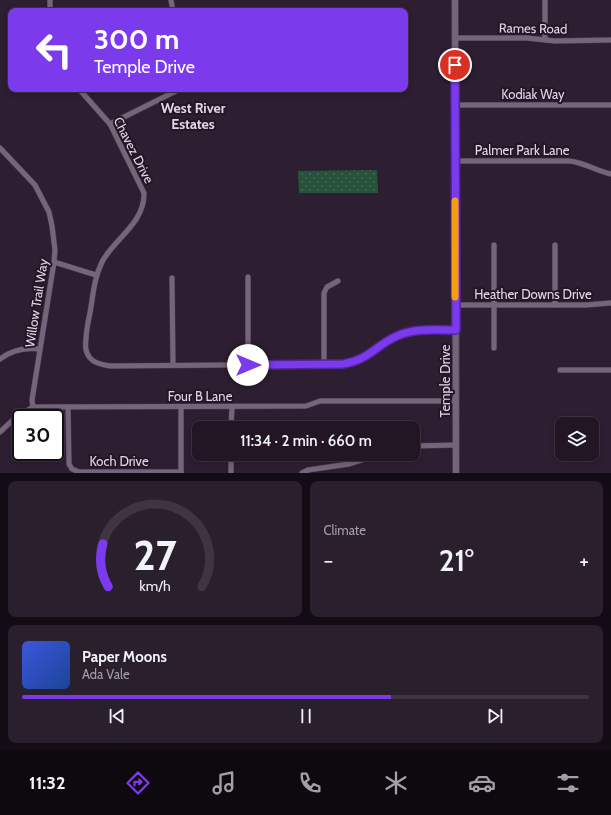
<!DOCTYPE html>
<meta charset="utf-8">
<style>
:root{--surface:#221625;--page:#2a1f2d;--text:#f1f3f6;--muted:#a29fa7;--line:#3f3542;--accent:#7c3aed}
body{margin:0;font-family:Cabin,sans-serif;background:var(--page);color:var(--text);height:100vh;display:flex;flex-direction:column;font-size:15px;white-space:nowrap}
*{box-sizing:border-box;margin:0}
p{font-size:13px;color:var(--muted)}
.icon{flex:none;width:22px;height:22px;fill:none;stroke:currentColor;stroke-width:2;stroke-linecap:round;stroke-linejoin:round}
.map{position:relative;height:473px;overflow:hidden}
.panel{display:flex;flex-direction:column;gap:8px;padding:8px;background:#130c14;flex:1}
.panel>*{flex:none}
.banner{position:absolute;left:8px;top:8px;width:400px;height:84px;border-radius:8px;box-shadow:0 2px 6px #0003,0 0 0 1px var(--line);background:#7c3aed;color:#fff;overflow:hidden}
.tools{position:absolute;left:555px;top:417px;display:grid;gap:8px}
.tools a{display:grid;place-items:center;width:44px;height:44px;border-radius:8px;background:var(--surface);box-shadow:0 2px 6px #0003,0 0 0 1px var(--line);font-size:20px}
.speed{position:absolute;left:12px;top:409px;display:flex;gap:8px;font-size:20px;font-weight:700;text-align:center}
.speed>*{display:grid;place-content:center;width:52px;height:52px;border-radius:50%;background:var(--surface);box-shadow:0 2px 6px #0003,0 0 0 1px var(--line);line-height:1}
.speed .limit{border:2px solid #111;border-radius:6px;background:#fff;color:#111}
.pin{position:absolute;display:grid;place-items:center;width:34px;height:34px;color:#fff;margin:-17px;border:2px solid #fff;border-radius:50%;box-shadow:0 1px 4px #0007}
.me{position:absolute;width:44px;margin:-22px;rotate:90deg;stroke-linejoin:round;filter:drop-shadow(0 0 3px #0008)}
.turn{display:flex;align-items:center;gap:14px;height:84px;padding:0 20px;font-size:18px}
.turn .icon{width:52px;height:52px;stroke-width:2.5}
.turn b{display:block;font-size:28px;line-height:34px}
.big{font-size:30px;font-weight:600;line-height:1.1}
.panel .tile{flex:1;display:flex;flex-direction:column;justify-content:center;gap:6px;min-width:0;padding:0 14px;border-radius:8px;background:var(--page)}
.panel .dial{align-items:center;gap:0}
.dial svg{height:104px;overflow:visible;fill:none;stroke:var(--line);stroke-width:7;stroke-linecap:round;text-anchor:middle}
.dial text{fill:var(--text);stroke:none}
.song{display:flex;align-items:center;gap:12px}
.cover{width:48px;height:48px;border-radius:6px;background:linear-gradient(135deg,hsl(230 70% 55%),hsl(220 70% 35%))}
.played{height:4px;border-radius:2px;background:linear-gradient(90deg,var(--accent) 65%,var(--line) 65%)}
.keys{display:flex;justify-content:space-around;direction:ltr}
.heat{display:flex;justify-content:space-between;align-items:center;font-size:22px;direction:ltr}
.panel .tiles{flex:1;display:grid;gap:8px;grid-template-columns:1fr 1fr}
.tile:last-child{grid-column:span 2}
.trip{position:absolute;left:192px;top:421px;width:228px;height:40px;border-radius:8px;background:var(--surface);box-shadow:0 2px 6px #0003,0 0 0 1px var(--line);font-weight:600;line-height:40px;text-align:center}
.menu{display:flex;height:64px;justify-content:space-around;align-items:center;background:#0e090f;color:var(--muted)}
.menu .icon{width:28px;height:28px}
.menu .active{color:var(--accent)}
.menu b{font-size:18px;color:var(--text)}
.map>svg:first-child{display:block}
.grass{fill:url(#grass-dots)}
.lines{fill:none;stroke-linecap:round;stroke-linejoin:round}
.minor-casing{stroke:#463a4a;stroke-width:6}
.tertiary-casing{stroke:#463a4a;stroke-width:8}
.minor{stroke:#76647b;stroke-width:5}
.tertiary{stroke:#76647b;stroke-width:6}
.route-casing{stroke:#51269a;stroke-width:10}
.route{stroke:#7c3aed;stroke-width:7}
.slow{stroke:#f59e0b;stroke-width:7}
.labels{text-anchor:middle;stroke-width:4;stroke-linejoin:round;paint-order:stroke}
.street-label{font-size:13px;fill:#e1d7e4;stroke:#241527}
.neighbourhood-label{font-size:14px;font-weight:bold;fill:#e1d7e4;stroke:#241527}
</style>
<div class="map">
<svg width="611" height="473" viewBox="0 0 611 473">
<defs>
<pattern id="grass-dots" width="8" height="8" patternUnits="userSpaceOnUse"><rect width="8" height="8" fill="#28533b"/><path d="M2 2h.1M6 6h.1" fill="none" stroke="#476b57" stroke-width="1.8" stroke-linecap="round"/></pattern>
</defs>
<rect width="100%" height="100%" fill="#2d1e31"/>
<path class="grass" d="M377,170L378,193H299L298,171Z"/>
<g class="lines">
<defs>
<g id="minor">
<path d="M171,0L173,11"/>
<path d="M545,0V40"/>
<path d="M50,11V0"/>
<path d="M455,38H527L555,41L611,40"/>
<path d="M79,89L110,124L144,193C145,223 114,239 102,262C94,278 93,296 90,313C88,322 86,331 86,340C85,346 86,353 90,358C94,363 103,365 110,366L343,364C369,360 376,345 397,336C415,328 436,330 455,330"/>
<path d="M455,105H611"/>
<path d="M110,124L180,89"/>
<path d="M0,148L35,185L49,212L52,226L55,250L54,262L32,400L33,407"/>
<path d="M455,161H569C584,162 596,171 611,174"/>
<path d="M494,245V348"/>
<path d="M555,245V305"/>
<path d="M54,262L96,275"/>
<path d="M248,277V365"/>
<path d="M172,278L173,365"/>
<path d="M455,305H586L611,303"/>
<path d="M0,359C12,350 25,347 40,349"/>
<path d="M324,364V293L327,287L338,281"/>
<path d="M560,370H611"/>
<path d="M68,407L69,464L72,469L79,472H181"/>
<path d="M231,428L232,407"/>
<path d="M0,432L15,418L33,407L306,406L320,401H456"/>
<path d="M413,446L456,445"/>
<path d="M181,473V407"/>
<path d="M231,473V454"/>
<path d="M302,473L308,470L349,464L380,454"/>
</g>
<path id="tertiary" d="M455,0L456,473"/>
</defs>
<use href="#minor" class="minor-casing"/>
<use href="#tertiary" class="tertiary-casing"/>
<use href="#minor" class="minor"/>
<use href="#tertiary" class="tertiary"/>
</g>
<g class="lines">
<defs>
<path id="route" d="M248,365L343,364C369,360 376,345 397,336C415,328 436,330 456,330L455,65"/>
</defs>
<use href="#route" class="route-casing"/>
<use href="#route" class="route"/>
<path class="slow" d="M455,201V297"/>
</g>
<g class="labels">
<g class="street-label">
<text transform="translate(533 28) rotate(1)" y="5">Rames Road</text>
<text x="533" y="99">Kodiak Way</text>
<text transform="translate(134 150) rotate(63)" y="5">Chavez Drive</text>
<text x="522" y="155">Palmer Park Lane</text>
<text x="533" y="299">Heather Downs Drive</text>
<text transform="translate(36 303) rotate(-81)" y="5">Willow Trail Way</text>
<text transform="translate(445 381) rotate(-90)" y="5">Temple Drive</text>
<text x="200" y="401">Four B Lane</text>
<text x="119" y="466">Koch Drive</text>
</g>
<g class="neighbourhood-label">
<text x="193" y="113">West River<tspan x="193" dy="16">Estates</tspan></text>
</g>
</g>
</svg>
<div class="tools">
<a><svg class="icon" aria-label="layers" viewBox="0 0 24 24"><path d="M12 4l9 5-9 5-9-5zM3 14l9 5 9-5"/></svg></a>
</div>
<div class="speed"><div class="limit">30</div></div>
<div class="pin" style="left:455px;top:65px;background:#d93025"><svg class="icon" aria-label="arrive" viewBox="0 0 24 24"><path d="M6 21V4h12l-3 4 3 4H6"/></svg></div>
<svg class="me" style="left:248px;top:365px" viewBox="-20 -20 40 40"><circle r="19" fill="#fff"/><path d="M0-13L10 11 0 6-10 11z" fill="#7c3aed"/></svg>
<div class="trip">11:34 · 2 min · 660 m</div>
<div class="banner">
<div class="turn"><svg class="icon" aria-label="left" viewBox="0 0 24 24"><path d="M17 20v-9H6M10 6l-5 5 5 5"/></svg><div><b>300 m</b>Temple Drive</div></div>
</div>
</div>
<section class="panel">
<div class="tiles">
<div class="tile dial"><svg viewBox="0 0 100 80">
<path d="M14 69A42 42 0 1 1 86 69"/>
<path d="M14 69A42 42 0 0 1 10 36" stroke="#7c3aed"/>
<text x="50" y="56" font-size="32" font-weight="700">27</text>
<text x="50" y="72" font-size="11">km/h</text>
</svg></div>
<div class="tile"><p>Climate</p>
<div class="heat"><a>−</a><b class="big">21°</b><a>+</a></div>
</div>
<div class="tile">
<div class="song"><i class="cover"></i><div><b>Paper Moons</b><p>Ada Vale</p></div></div>
<div class="played"></div>
<div class="keys"><svg class="icon" aria-label="previous" viewBox="0 0 24 24"><path d="M18 5L8 12l10 7zM5 5v14"/></svg><svg class="icon" aria-label="pause" viewBox="0 0 24 24"><path d="M8 5v14M16 5v14"/></svg><svg class="icon" aria-label="next" viewBox="0 0 24 24"><path d="M6 5l10 7-10 7zM19 5v14"/></svg></div>
</div>
</div>
</section>
<nav class="menu">
<b>11:32</b>
<svg class="icon active" aria-label="directions" viewBox="0 0 24 24"><path d="M12 3l9 9-9 9-9-9zM9 14v-3h6M13 9l2 2-2 2"/></svg>
<svg class="icon" aria-label="music" viewBox="0 0 24 24"><path d="M9 18V5l10-2v13"/><circle cx="6" cy="18" r="3"/><circle cx="16" cy="16" r="3"/></svg>
<svg class="icon" aria-label="phone" viewBox="0 0 24 24"><path d="M5 4h4l2 5-3 2q2 4 5 5l2-3 5 2v4C11 20 4 13 5 4z"/></svg>
<svg class="icon" aria-label="climate" viewBox="0 0 24 24"><path d="M12 3v18M4 7l16 10M4 17L20 7"/></svg>
<svg class="icon" aria-label="car" viewBox="0 0 24 24"><path d="M5 17H2v-5l4-1 3-4h7l3 4 3 1v5h-3M9 17h6M6 11h13"/><circle cx="7" cy="17" r="2"/><circle cx="17" cy="17" r="2"/></svg>
<svg class="icon" aria-label="filters" viewBox="0 0 24 24"><path d="M4 7h16M4 17h16"/><circle cx="9" cy="7" r="2"/><circle cx="15" cy="17" r="2"/></svg>
</nav>
